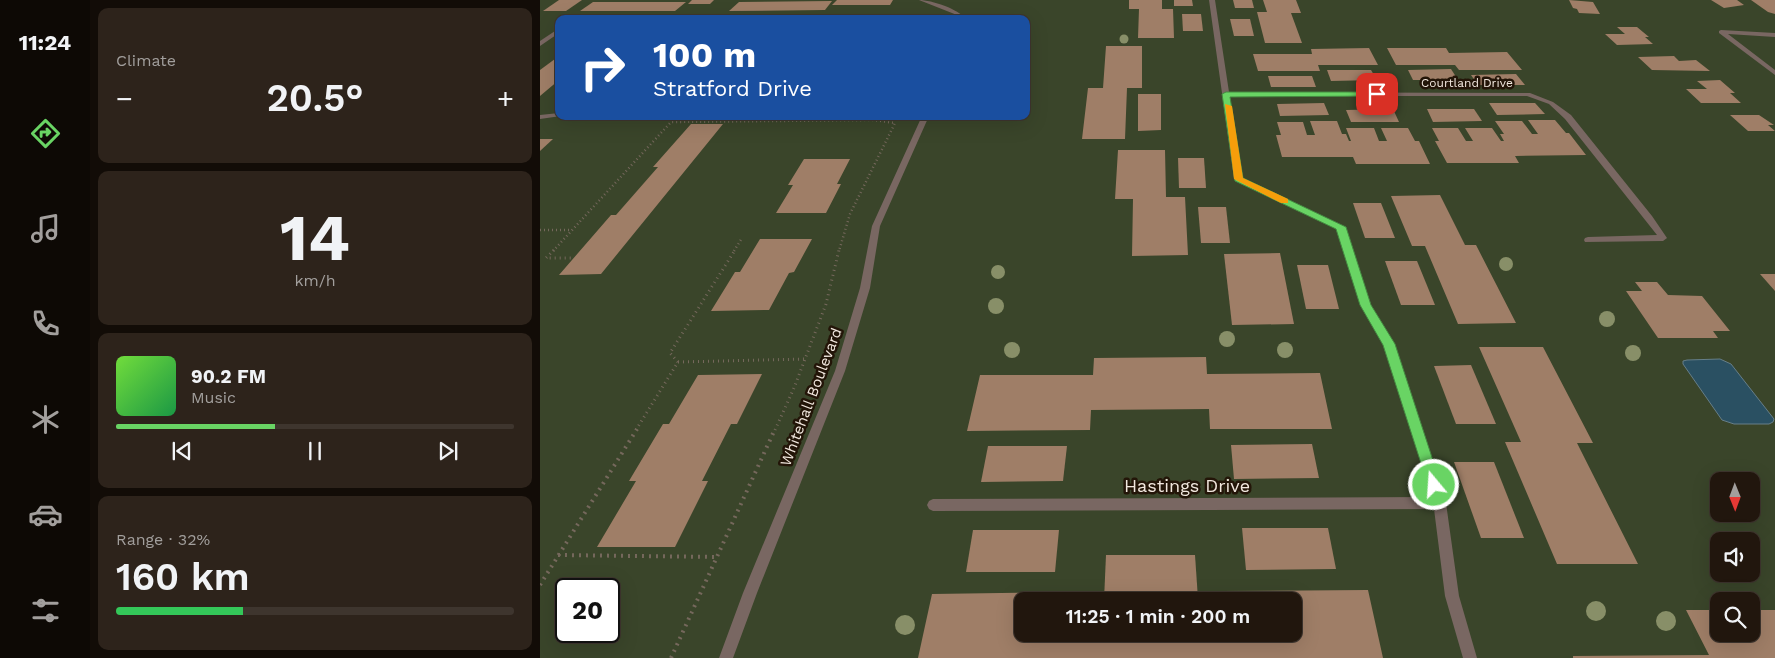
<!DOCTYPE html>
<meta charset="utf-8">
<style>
:root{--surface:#21160d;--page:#2d231b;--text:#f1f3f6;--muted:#a29f9d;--line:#3e352e;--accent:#69d464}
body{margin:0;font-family:"Work Sans",sans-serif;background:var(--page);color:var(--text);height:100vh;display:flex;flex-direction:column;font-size:19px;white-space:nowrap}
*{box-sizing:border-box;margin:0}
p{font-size:16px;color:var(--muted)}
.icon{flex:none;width:28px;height:28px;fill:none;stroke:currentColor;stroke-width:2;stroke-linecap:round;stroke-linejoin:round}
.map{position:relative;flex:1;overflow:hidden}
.details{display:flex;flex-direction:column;gap:8px;padding:8px;background:#120c07;width:450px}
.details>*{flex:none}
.banner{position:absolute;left:15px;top:15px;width:475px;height:105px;border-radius:10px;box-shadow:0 5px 20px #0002,0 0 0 1px var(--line);background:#1a4fa0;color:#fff;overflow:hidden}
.needle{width:32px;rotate:179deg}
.tools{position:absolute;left:1170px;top:472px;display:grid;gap:10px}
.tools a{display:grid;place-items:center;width:50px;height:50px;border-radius:10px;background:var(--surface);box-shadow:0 5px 20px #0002,0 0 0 1px var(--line);font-size:25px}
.speed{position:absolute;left:15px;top:578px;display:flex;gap:10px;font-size:25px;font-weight:700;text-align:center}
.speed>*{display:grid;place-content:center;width:65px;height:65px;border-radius:50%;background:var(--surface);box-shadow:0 5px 20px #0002,0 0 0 1px var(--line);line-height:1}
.speed .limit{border:2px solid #111;border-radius:8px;background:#fff;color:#111}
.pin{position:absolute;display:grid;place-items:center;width:42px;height:42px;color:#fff;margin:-21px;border-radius:10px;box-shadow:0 2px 8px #0006}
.me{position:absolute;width:55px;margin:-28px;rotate:342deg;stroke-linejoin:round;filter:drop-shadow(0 0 4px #0008)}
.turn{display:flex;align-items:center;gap:18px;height:105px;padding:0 15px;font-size:22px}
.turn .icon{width:65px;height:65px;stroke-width:2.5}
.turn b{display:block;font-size:35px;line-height:42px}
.big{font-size:38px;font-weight:600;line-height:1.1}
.details .card{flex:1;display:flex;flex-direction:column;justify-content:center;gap:8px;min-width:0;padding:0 18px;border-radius:10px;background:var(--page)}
.details .dial{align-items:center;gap:0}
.dial b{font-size:65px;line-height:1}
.song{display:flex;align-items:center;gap:15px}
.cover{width:60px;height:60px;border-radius:8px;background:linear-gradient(135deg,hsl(100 70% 55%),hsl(140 70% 35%))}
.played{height:5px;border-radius:2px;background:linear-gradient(90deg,var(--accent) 40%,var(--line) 40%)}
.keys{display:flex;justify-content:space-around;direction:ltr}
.heat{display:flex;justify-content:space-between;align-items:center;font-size:28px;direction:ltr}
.charge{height:8px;border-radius:4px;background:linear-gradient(90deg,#34c759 32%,var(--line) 0)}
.trip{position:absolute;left:474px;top:592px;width:288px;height:50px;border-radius:10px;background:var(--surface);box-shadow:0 5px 20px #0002,0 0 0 1px var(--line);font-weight:600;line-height:50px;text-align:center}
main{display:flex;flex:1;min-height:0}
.tab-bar{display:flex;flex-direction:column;width:90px;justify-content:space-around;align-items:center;background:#0d0905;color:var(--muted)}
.tab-bar .icon{width:35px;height:35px}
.tab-bar .on{color:var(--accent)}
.tab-bar b{font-size:22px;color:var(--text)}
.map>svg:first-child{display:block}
.green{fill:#3a452a;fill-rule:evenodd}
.water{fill:#2a5062;stroke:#667e88}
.building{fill:#9f7e67}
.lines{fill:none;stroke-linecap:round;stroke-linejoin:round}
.path-far2{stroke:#75685c;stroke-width:2.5;stroke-dasharray:1 3;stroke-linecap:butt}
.path-far1{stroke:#75685c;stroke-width:3;stroke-dasharray:1 4;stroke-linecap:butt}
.path{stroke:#75685c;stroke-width:4;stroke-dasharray:2 5;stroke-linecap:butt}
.lane{fill:#796762;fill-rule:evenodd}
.street{fill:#796762;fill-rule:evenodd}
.tree{fill:#888f68}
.route{fill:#69d464;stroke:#448a41}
.slow{fill:#f59e0b}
.labels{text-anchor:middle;stroke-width:5;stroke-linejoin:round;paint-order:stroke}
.far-street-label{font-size:12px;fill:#f2e8df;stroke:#231508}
.street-label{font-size:15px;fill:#f2e8df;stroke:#231508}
.near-street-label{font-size:18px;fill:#f2e8df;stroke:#231508}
</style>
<main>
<nav class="tab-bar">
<b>11:24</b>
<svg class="icon on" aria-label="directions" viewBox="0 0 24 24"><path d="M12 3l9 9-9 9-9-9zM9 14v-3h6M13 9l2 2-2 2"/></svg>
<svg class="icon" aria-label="music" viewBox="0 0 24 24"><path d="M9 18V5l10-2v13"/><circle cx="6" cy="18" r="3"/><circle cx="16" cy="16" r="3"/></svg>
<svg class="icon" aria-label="phone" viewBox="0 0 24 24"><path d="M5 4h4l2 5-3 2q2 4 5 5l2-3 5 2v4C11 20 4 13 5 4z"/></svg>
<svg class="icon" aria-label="climate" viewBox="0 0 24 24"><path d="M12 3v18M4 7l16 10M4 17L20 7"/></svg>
<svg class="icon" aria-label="car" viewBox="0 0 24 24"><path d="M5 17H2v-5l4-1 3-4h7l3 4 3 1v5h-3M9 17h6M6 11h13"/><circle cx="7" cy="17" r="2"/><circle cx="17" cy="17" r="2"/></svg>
<svg class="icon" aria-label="filters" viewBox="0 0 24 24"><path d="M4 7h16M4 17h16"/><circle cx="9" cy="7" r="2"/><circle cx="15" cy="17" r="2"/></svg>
</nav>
<section class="details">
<div class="card"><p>Climate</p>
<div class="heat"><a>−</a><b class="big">20.5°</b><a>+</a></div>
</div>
<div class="card dial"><b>14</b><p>km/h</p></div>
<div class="card">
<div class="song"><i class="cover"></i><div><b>90.2 FM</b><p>Music</p></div></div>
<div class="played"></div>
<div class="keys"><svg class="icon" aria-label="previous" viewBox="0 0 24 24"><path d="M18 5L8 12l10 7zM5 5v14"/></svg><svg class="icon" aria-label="pause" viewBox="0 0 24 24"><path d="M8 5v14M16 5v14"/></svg><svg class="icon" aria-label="next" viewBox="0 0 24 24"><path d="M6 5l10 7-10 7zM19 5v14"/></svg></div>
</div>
<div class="card"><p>Range · 32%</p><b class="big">160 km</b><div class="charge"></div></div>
</section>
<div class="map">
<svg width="1235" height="658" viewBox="0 0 1235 658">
<rect width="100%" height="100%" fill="#2c1e11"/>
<path class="green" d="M0,0H1235V658H0ZM19,19H486V116H19ZM1179,481H1211V514H1179ZM1179,541H1211V574H1179ZM26,589H69V631H26ZM482,601H752V634H482ZM1179,601H1211V634H1179Z"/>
<path class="water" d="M1180,359L1191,364L1234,419L1233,422L1229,424H1194L1182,420L1143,364V361L1147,360Z"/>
<g class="building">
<path d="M19,0H42L26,11H3Z"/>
<path d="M152,0H174L170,4H148Z"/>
<path d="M297,0H353L350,5H292Z"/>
<path d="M589,0H622V9H633L634,38H598L599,9H589Z"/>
<path d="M634,0H652L653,6H634Z"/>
<path d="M693,0H712L714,8H695Z"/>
<path d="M723,0H756L761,13H751L762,43H725L717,12H727Z"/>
<path d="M1029,0L1053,2L1060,14L1039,13L1037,9L1033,8Z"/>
<path d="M1171,0H1197L1204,5L1184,8Z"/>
<path d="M1211,0H1235V14L1228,12Z"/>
<path d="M292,1L285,10L189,11L199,2Z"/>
<path d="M53,2H146L135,11H40Z"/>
<path d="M642,14H661L663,31H643Z"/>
<path d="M690,19H710L714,36H694Z"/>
<path d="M1077,27H1097L1109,37H1105L1113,44L1077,45L1065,34H1085Z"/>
<path d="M566,46H602V88H587L585,139H542L548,88H563Z"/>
<path d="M829,48L838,65H778L780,71H718L713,54H772L771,49Z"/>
<path d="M847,48H906L909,53L967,52L982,70H919L915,65H856Z"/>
<path d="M19,56V80L0,96V70Z"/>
<path d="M1134,56L1139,61L1156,60L1170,71L1112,70L1098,57Z"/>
<path d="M911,69L918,80H873L868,70Z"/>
<path d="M787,70H831L837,80L791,81Z"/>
<path d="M976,74L985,85H938L931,75Z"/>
<path d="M728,76H772L776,87H731Z"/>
<path d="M1180,80L1195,93H1190L1201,103H1161L1146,89H1167L1157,81Z"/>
<path d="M598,94H621V130L598,131Z"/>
<path d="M784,103L789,115L740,116L737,104Z"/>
<path d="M949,103H995L1005,114L957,115Z"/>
<path d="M853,109L859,122H811L806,110Z"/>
<path d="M887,109H934L942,121L893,122Z"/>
<path d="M1190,115H1219L1234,125H1228L1235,131H1208Z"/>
<path d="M988,120H1015L1026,133H1029L1046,155L975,156L979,163H907L895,141H899L892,128H918L926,141H933L925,128H952L961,141H964L960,134H964L955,121H982L992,134H998Z"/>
<path d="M770,121H797L802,134H806L809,141H811L806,128H834L839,141H847L841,128H868L875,141H879L890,164H816L813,157H742L736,135H741L737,122H763L767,135H775Z"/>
<path d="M151,124H183L61,274L19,275L71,215H76L118,167H113Z"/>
<path d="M0,139H13L0,151Z"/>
<path d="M578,150H625L626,197H645L648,255L592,256L593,199H575Z"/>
<path d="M638,158H664L666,188H639Z"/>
<path d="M264,159H310L297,184H301L286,213H236L253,185H248Z"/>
<path d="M900,195L925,245H936L976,323L918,324L885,246H872L851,196Z"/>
<path d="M813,203H841L855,238H825Z"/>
<path d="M658,207H686L690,243H661Z"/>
<path d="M220,239H272L254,272L249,273L229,310L171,311L195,272H200Z"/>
<path d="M740,253L754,324L692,325L684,254Z"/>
<path d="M845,261H877L895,305H861Z"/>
<path d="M757,265H788L799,309H766Z"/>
<path d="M1220,274H1235V291Z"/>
<path d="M1095,282H1117L1128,295L1162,296L1190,331H1173L1178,338H1118L1086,291H1102Z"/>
<path d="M939,347H1003L1053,443H1037L1098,564H1017L965,442H981Z"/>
<path d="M666,357L667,374L780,373L792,429H670L669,409L551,410L550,430L427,431L440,375H553L554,358Z"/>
<path d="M931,365L956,424H916L894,366Z"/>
<path d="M222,374L197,424H191L162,481H168L135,547H57L96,481H89L123,424H129L158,375Z"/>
<path d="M772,444L779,478L694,479L691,445Z"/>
<path d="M448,446H527L523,481L441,482Z"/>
<path d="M914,462H954L984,538H941Z"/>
<path d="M702,528H788L796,569L706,570Z"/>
<path d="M433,530H519L515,572H426Z"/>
<path d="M566,555H655L658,599L564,600Z"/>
<path d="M828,590L843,658H378L392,594L540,592L539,601H482V634H752V601H683L682,591Z"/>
<path d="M1146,610H1179V634H1211V610H1235V658H1033V656L1169,655Z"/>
</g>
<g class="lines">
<g class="path-far2">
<path d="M0,230H31"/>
<path d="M13,251L131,122L334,120L355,123L310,214L299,251"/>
<path d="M194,251L202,238"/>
</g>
<g class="path-far1">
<path d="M14,250L6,258H33"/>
<path d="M138,362L265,359"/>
<path d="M96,430L138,362L130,353L195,250"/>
<path d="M235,430L254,388L286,304L299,250"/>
</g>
<g class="path">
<path d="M18,555L177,557"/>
<path d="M0,585L97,429"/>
<path d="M131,658L235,429"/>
</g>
<g class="lane">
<path d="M379,0C392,0 418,9 426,19H420L417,15Z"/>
<path d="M669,0H675L689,92L990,93L1013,102L1031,115L1112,216L1127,238L1123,241L1045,242L1044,240L1045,238L1048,237L1117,235L1025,119L1009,104L987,96H689L702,178L805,227L831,305L854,345L906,503L919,596L937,658H923L905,596L894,509L393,511L389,509L387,505L389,501L393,499L892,497L844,345L821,305L797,229L694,179Z"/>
<path d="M15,31H19V33L0,46V41Z"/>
<path d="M19,113V116H21L0,119V115Z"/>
</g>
<g class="street">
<path d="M1181,30L1235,33V37L1188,34L1235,70V75L1179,33V31Z"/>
<path d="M382,116H389L340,226L330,288L305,371L217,593L193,658H179L203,593L295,371L320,288L332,226Z"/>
</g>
</g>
<g class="tree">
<circle cx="584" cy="39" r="4.5"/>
<circle cx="966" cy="264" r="7"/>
<circle cx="458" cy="272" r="7"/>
<circle cx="456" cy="306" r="8"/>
<circle cx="1067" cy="319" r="8"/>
<circle cx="687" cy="339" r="8"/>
<circle cx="472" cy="350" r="8"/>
<circle cx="745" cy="350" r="8"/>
<circle cx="1093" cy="353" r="8"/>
<circle cx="1056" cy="611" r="10"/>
<circle cx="1126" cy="621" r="10"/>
<circle cx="365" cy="625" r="10"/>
</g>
<path class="route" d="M837,92L841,94L840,96L690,97L703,178L806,227L831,305L855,344L901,485L899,489L894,491L890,489L888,485L843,345L820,305L796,229L695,181L682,94L686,92Z"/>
<path class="slow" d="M685,104L692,106L703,178L748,199V203H741L694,179Z"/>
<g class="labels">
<g class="far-street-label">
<text x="927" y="87">Courtland Drive</text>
</g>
<g class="street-label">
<text transform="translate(271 397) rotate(-69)" y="5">Whitehall Boulevard</text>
</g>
<g class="near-street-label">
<text x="647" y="492">Hastings Drive</text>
</g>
</g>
</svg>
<div class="tools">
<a><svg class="needle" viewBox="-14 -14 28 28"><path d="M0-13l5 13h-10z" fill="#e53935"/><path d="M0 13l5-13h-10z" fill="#a29f9d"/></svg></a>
<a><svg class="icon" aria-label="sound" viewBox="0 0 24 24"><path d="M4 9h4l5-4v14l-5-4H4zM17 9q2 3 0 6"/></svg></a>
<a><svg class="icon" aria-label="search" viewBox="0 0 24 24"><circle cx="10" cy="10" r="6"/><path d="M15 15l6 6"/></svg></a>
</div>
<div class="speed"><div class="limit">20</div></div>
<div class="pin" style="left:837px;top:94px;background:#d93025"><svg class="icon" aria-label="arrive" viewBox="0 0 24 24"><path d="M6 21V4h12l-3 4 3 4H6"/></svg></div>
<svg class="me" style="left:894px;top:485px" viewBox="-20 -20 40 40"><circle r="17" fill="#69d464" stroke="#fff" stroke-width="3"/><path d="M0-11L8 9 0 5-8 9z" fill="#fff"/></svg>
<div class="trip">11:25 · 1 min · 200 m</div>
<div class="banner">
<div class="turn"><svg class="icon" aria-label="right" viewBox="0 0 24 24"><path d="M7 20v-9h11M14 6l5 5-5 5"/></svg><div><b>100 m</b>Stratford Drive</div></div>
</div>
</div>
</main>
